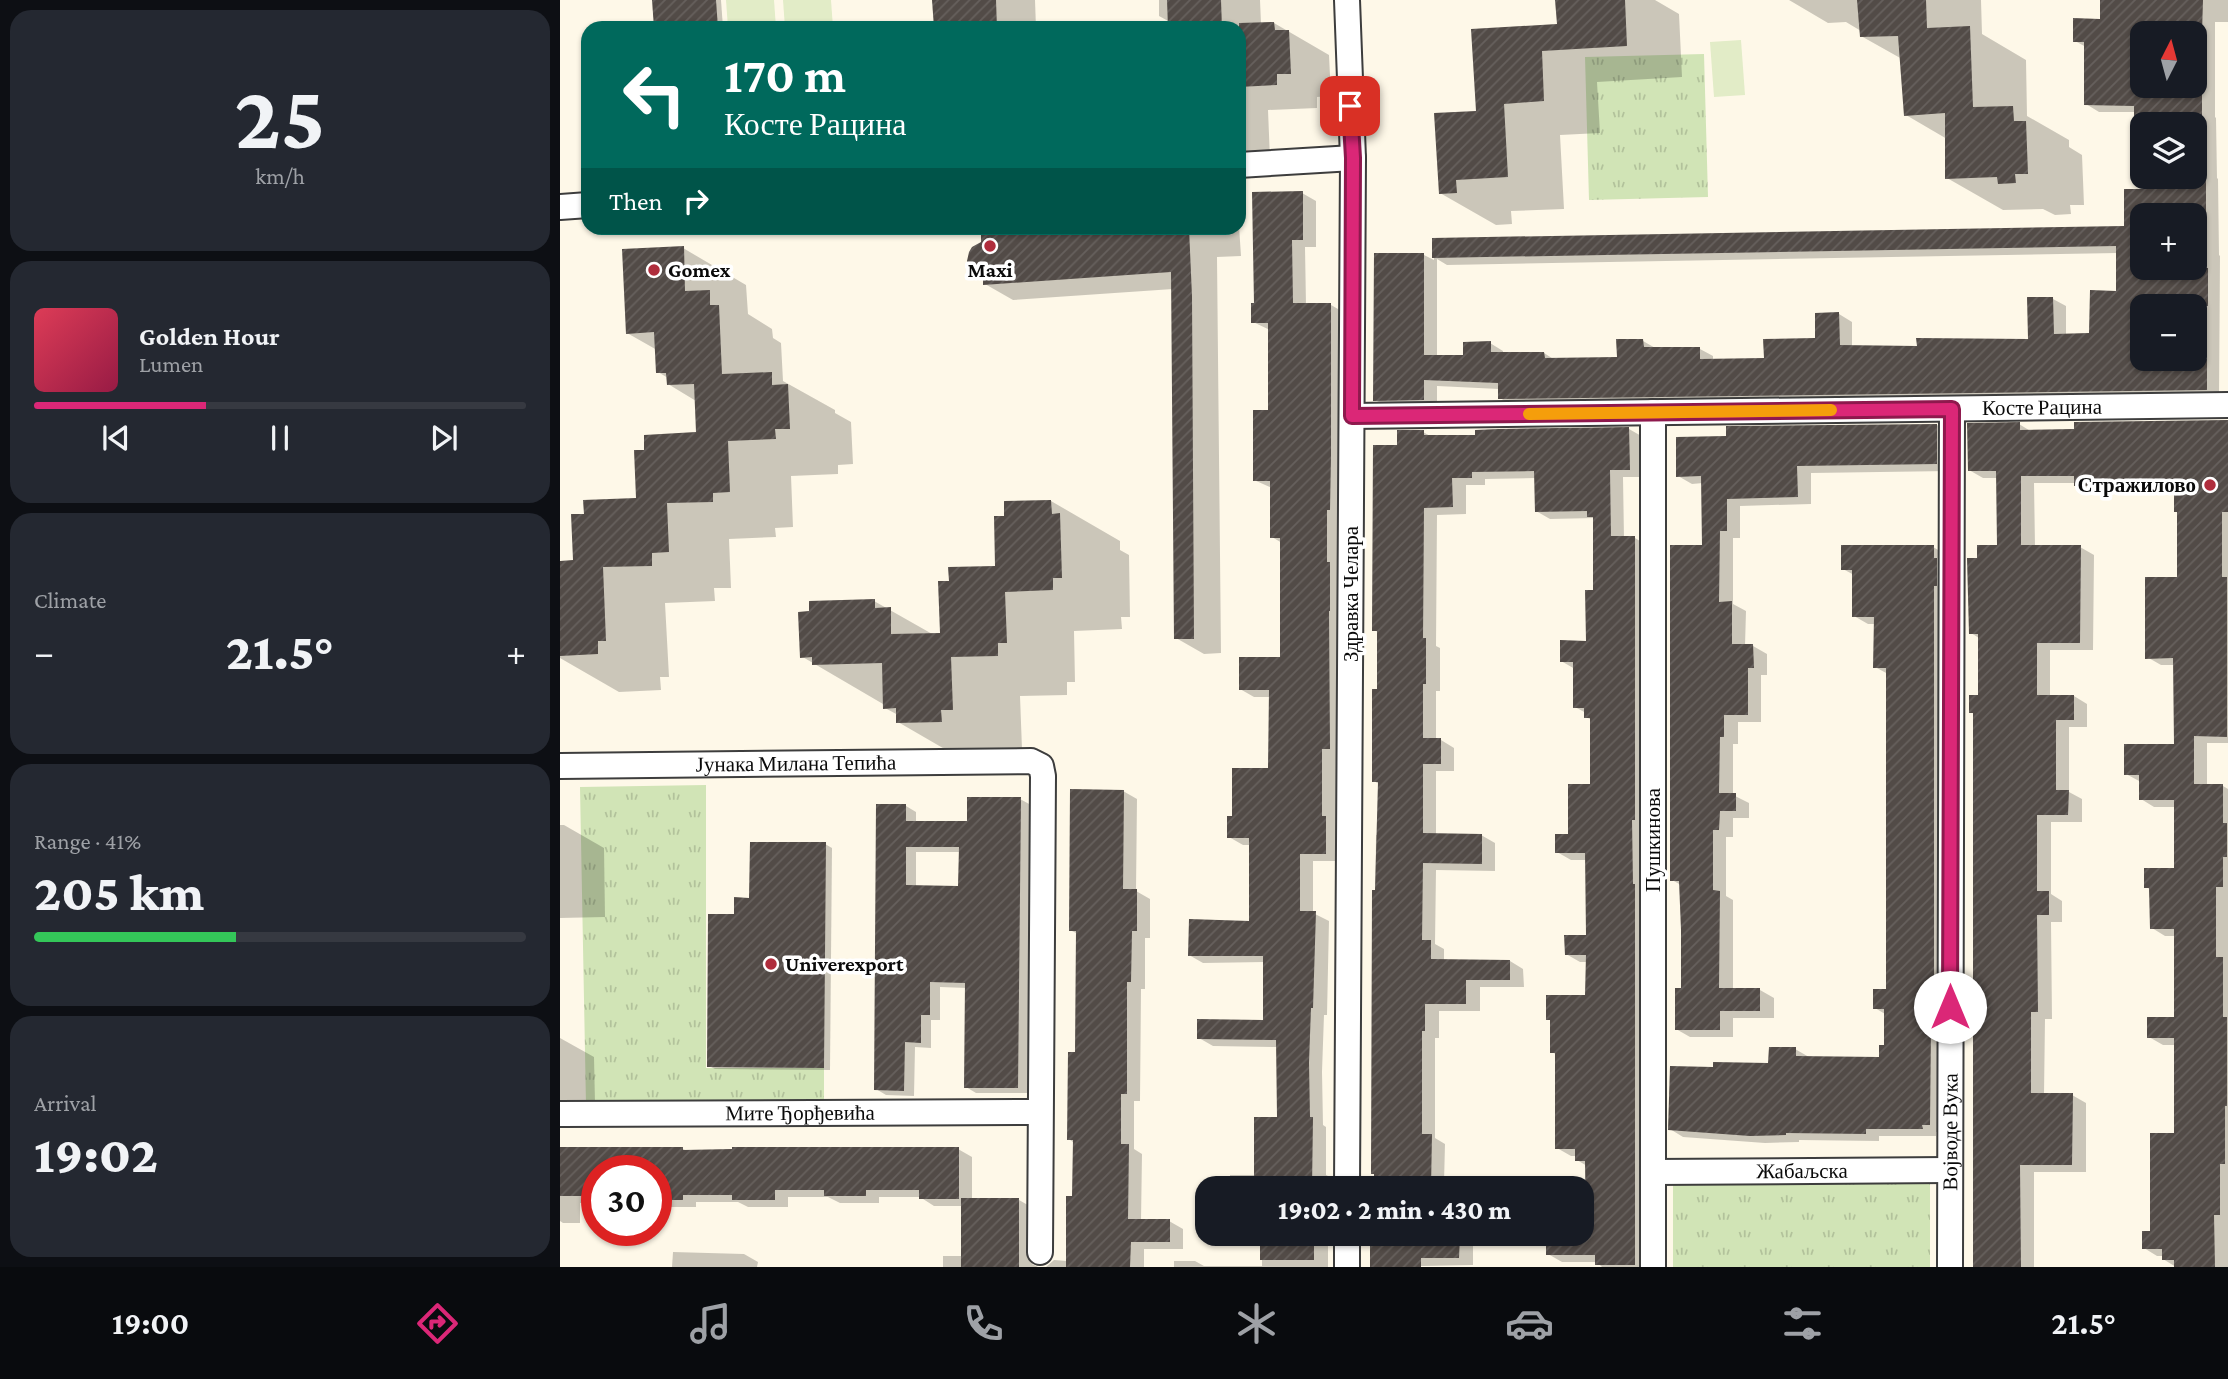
<!DOCTYPE html>
<meta charset="utf-8">
<style>
:root{--surface:#171b24;--page:#242831;--text:#f1f3f6;--muted:#9ea1a6;--line:#363941;--accent:#db2777}
body{margin:0;font-family:"Crimson Pro",serif;background:var(--page);color:var(--text);height:100vh;display:flex;flex-direction:column;font-size:26px;white-space:nowrap}
*{box-sizing:border-box;margin:0}
p{font-size:23px;color:var(--muted)}
.icon{flex:none;width:38px;height:38px;fill:none;stroke:currentColor;stroke-width:2;stroke-linecap:round;stroke-linejoin:round}
.map{position:relative;flex:1;overflow:hidden}
.panel{display:flex;flex-direction:column;gap:10px;padding:10px;background:#0d0f14;width:560px}
.panel>*{flex:none}
.banner{position:absolute;left:21px;top:21px;width:665px;height:214px;border-radius:21px;box-shadow:0 2px 5px #0004;background:#00695c;color:#fff;overflow:hidden}
.needle{width:46px;rotate:6deg}
.buttons{position:absolute;left:1570px;top:21px;display:grid;gap:14px}
.buttons a{display:grid;place-items:center;width:77px;height:77px;border-radius:14px;background:var(--surface);box-shadow:0 2px 5px #0004;font-size:35px}
.speed{position:absolute;left:21px;top:1155px;display:flex;gap:14px;font-size:35px;font-weight:700;text-align:center}
.speed>*{display:grid;place-content:center;width:91px;height:91px;border-radius:50%;background:var(--surface);box-shadow:0 2px 5px #0004;line-height:1}
.speed .limit{border:10px solid #d22;background:#fff;color:#111}
.pin{position:absolute;display:grid;place-items:center;width:60px;height:60px;color:#fff;margin:-30px;border-radius:14px;box-shadow:0 4px 10px #0006}
.me{position:absolute;width:77px;margin:-38px;rotate:0deg;stroke-linejoin:round;filter:drop-shadow(0 0 5px #0008)}
.turn{display:flex;align-items:center;gap:24px;height:147px;padding:0 28px;font-size:32px}
.turn .icon{width:91px;height:91px;stroke-width:2.5}
.turn b{display:block;font-size:49px;line-height:60px}
.then{display:flex;align-items:center;height:66px;padding:0 28px;background:#0003;gap:14px;font-size:26px}
.big{font-size:52px;font-weight:800;line-height:1.1}
.panel .tile{flex:1;display:flex;flex-direction:column;justify-content:center;gap:10px;min-width:0;padding:0 24px;border-radius:21px;background:var(--page)}
.panel .dial{align-items:center;gap:0}
.dial b{font-size:91px;line-height:1}
.song{display:flex;align-items:center;gap:21px}
.cover{width:84px;height:84px;border-radius:10px;background:linear-gradient(135deg,hsl(350 70% 55%),hsl(340 70% 35%))}
.played{height:7px;border-radius:4px;background:linear-gradient(90deg,var(--accent) 35%,var(--line) 35%)}
.keys{display:flex;justify-content:space-around;direction:ltr}
.heat{display:flex;justify-content:space-between;align-items:center;font-size:38px;direction:ltr}
.charge{height:10px;border-radius:5px;background:linear-gradient(90deg,#34c759 41%,var(--line) 0)}
.trip{position:absolute;left:635px;top:1176px;width:399px;height:70px;border-radius:21px;background:var(--surface);box-shadow:0 2px 5px #0004;font-weight:800;line-height:70px;text-align:center}
.tab-bar{display:flex;height:112px;justify-content:space-around;align-items:center;background:#090b0e;color:var(--muted)}
.tab-bar .icon{width:49px;height:49px}
.tab-bar .on{color:var(--accent)}
.tab-bar b{font-size:32px;color:var(--text)}
main{display:flex;flex:1;min-height:0}
.map>svg:first-child{display:block}
.grass{fill:url(#grass-tufts)}
.pitch{fill:#e2ecc7}
.shadow{fill:#0003;fill-rule:evenodd}
.building{fill:url(#building-hatch);fill-rule:evenodd}
.lines{fill:none;stroke-linecap:round;stroke-linejoin:round}
.street-casing{stroke:#3d3d3d;stroke-width:28}
.street{stroke:#fff;stroke-width:24}
.route-casing{stroke:#8e194d;stroke-width:18}
.route{stroke:#db2777;stroke-width:12}
.slow{stroke:#f59e0b;stroke-width:12}
.poi-dot{fill:#af2d3c;stroke:#fff;stroke-width:2.5}
.labels{text-anchor:middle;stroke-width:7;stroke-linejoin:round;paint-order:stroke}
.poi-label{font-size:21px;font-weight:bold;fill:#0a0a0a;stroke:#fff;text-anchor:start}
.street-label{font-size:21px;fill:#0a0a0a;stroke:#fff}
</style>
<main>
<section class="panel">
<div class="tile dial"><b>25</b><p>km/h</p></div>
<div class="tile">
<div class="song"><i class="cover"></i><div><b>Golden Hour</b><p>Lumen</p></div></div>
<div class="played"></div>
<div class="keys"><svg class="icon" aria-label="previous" viewBox="0 0 24 24"><path d="M18 5L8 12l10 7zM5 5v14"/></svg><svg class="icon" aria-label="pause" viewBox="0 0 24 24"><path d="M8 5v14M16 5v14"/></svg><svg class="icon" aria-label="next" viewBox="0 0 24 24"><path d="M6 5l10 7-10 7zM19 5v14"/></svg></div>
</div>
<div class="tile"><p>Climate</p>
<div class="heat"><a>−</a><b class="big">21.5°</b><a>+</a></div>
</div>
<div class="tile"><p>Range · 41%</p><b class="big">205 km</b><div class="charge"></div></div>
<div class="tile"><p>Arrival</p><b class="big">19:02</b></div>
</section>
<div class="map">
<svg width="1668" height="1267" viewBox="0 0 1668 1267">
<defs>
<pattern id="grass-tufts" width="24" height="20" patternUnits="userSpaceOnUse" patternTransform="scale(1.75)"><rect width="24" height="20" fill="#d1e4b6"/><path d="M3 7l-1-3M5 7V3M7 7l1-3M15 17l-1-3M17 17v-4M19 17l1-3" fill="none" stroke="#b2c29b"/></pattern>
<pattern id="building-hatch" width="6" height="6" patternUnits="userSpaceOnUse" patternTransform="scale(1.75)"><rect width="6" height="6" fill="#524b47"/><path d="M-1 1l2-2M0 6l6-6M5 7l2-2" fill="none" stroke="#66605d"/></pattern>
</defs>
<rect width="100%" height="100%" fill="#fef8e8"/>
<g class="grass">
<path d="M1144,54L1148,197L1029,200L1025,57Z"/>
<path d="M146,785V1068H264V1111L26,1105L20,787Z"/>
<path d="M1113,1182L1370,1183V1267H1113Z"/>
</g>
<g class="pitch">
<path d="M166,0H214L216,28H168Z"/>
<path d="M223,0H271L273,28H225Z"/>
<path d="M1181,40L1185,95L1154,97L1150,42Z"/>
</g>
<g class="shadow">
<path d="M94,0H161L163,28H96Z"/>
<path d="M374,0H475L476,28H376Z"/>
<path d="M599,0H700L701,24L714,23L769,55L771,96L757,97V108L708,110L710,159L679,171V28H610V22L599,16Z"/>
<path d="M997,0H1095L1119,14L1122,77L1037,82L1040,133L1000,135L1004,209L951,211L952,224L936,225L880,193L918,112L999,26Z"/>
<path d="M1229,0H1421L1422,34L1466,60L1467,116L1509,140V147L1522,155L1524,205H1510L1511,214L1495,215L1483,209L1443,210L1387,178V139L1346,115L1342,59L1301,36V31L1286,22L1268,23Z"/>
<path d="M1541,0H1668V22H1655V117L1656,118L1657,178L1658,179L1659,255L1660,256L1659,397L953,406L940,398L939,389L877,386V407H828L815,400L864,255L874,260L873,240L1565,228V190H1617V177H1634V124H1582V134L1575,131V112H1539L1526,104V47L1515,41L1541,20ZM1582,33H1634V86H1582ZM1582,215H1634V268H1582ZM1558,253V292L1531,335H1506V306L1493,299L1469,341L1358,348L1292,347V322L1279,314L1257,340L1205,360L1153,361V356L1140,349H1097L1083,341L1058,359L995,360L984,353L943,354V351L930,343L904,357H877V259L887,265ZM1582,306H1634V359H1582Z"/>
<path d="M742,193L756,201V247H745L746,305H771L785,313L783,756H776V824L779,826V861H753V913L769,921L767,1015H764L762,1072L763,1125L766,1127V1175L782,1183V1188H670V1175H696L719,1119L718,1047L653,1046L639,1038L704,1022L705,962L643,963L629,955L691,923V845H683L669,837L673,818L710,770V697H694L680,689L721,659L722,543L712,537V488L694,480L710,412V330L693,322L696,305Z"/>
<path d="M679,226L681,256L657,257L661,653L644,654L616,638L613,289L453,300L425,284L423,234L500,228Z"/>
<path d="M123,248L186,285L188,314L212,329L213,338L221,343L223,381L275,410V413L291,422L293,464L278,465V474L231,476L233,527L215,528L216,537L169,539L171,588H154L155,601L105,603L109,677H100L101,690L59,692L0,658V563L15,562L26,515L78,500L86,451L138,434L136,401L108,384V378L98,372L97,350L67,333Z"/>
<path d="M1668,422V743H1647V786H1663L1668,789V1267H1616L1603,1259L1604,1256H1597L1584,1248L1591,1232L1615,1135L1616,1045H1603L1589,1037L1615,1019L1616,936H1605L1592,928L1591,890L1586,887L1616,869L1615,807H1594L1581,799V782L1566,774L1616,746L1615,665H1601L1587,657L1619,579V513L1615,488H1586V492L1529,493L1516,485V483H1474L1475,547H1520L1534,555L1533,650H1490V696H1514L1527,704V727H1509V792L1522,799V822H1491V894L1502,901V922H1491L1492,1019H1485L1484,1095H1512L1526,1103V1172H1474V1267H1414V714L1411,712L1420,696L1419,638L1411,633L1418,560L1439,547L1438,478H1423L1409,470L1459,424L1472,432Z"/>
<path d="M1377,425L1390,433V471L1251,473V504L1180,506V538H1173V604L1186,611L1185,646H1193L1207,654V675H1201V722H1178V744H1173V795L1189,803V818H1173V837H1166V896L1173,900V990H1200L1214,998V1018H1173V1037H1130L1116,1029L1122,990L1121,885L1112,880L1144,547L1143,483L1132,484L1118,476L1168,438Z"/>
<path d="M1069,429L1083,437V477H1063L1064,538H1075L1088,546V1267H1042L1037,1262H1002L988,1254V1234H1022V1230H1028L1027,1166L1017,1160V1156H1011L997,1148V1055L992,1052L1027,997L1028,962H1020L1006,954L1027,937V860H1011L997,852L1010,836L1032,785V720L1026,717V713L1015,707V669L1001,661L1027,642L1034,592V518L990,519L976,511V478L925,479V485H906V514L877,515L876,646L880,648V691H876V740H881L894,748V771H876V835H921L935,843V871L876,870L875,944L884,949V961H950L963,969L964,987H920V1011H879V1038H875V1138L885,1144L884,1183H904L913,1188H816V1175L812,1173L816,835H819V784L814,781L818,691V632L814,630L839,447L863,432L872,437Z"/>
<path d="M491,501L560,541V550L569,555L570,617H561L562,629L514,631L515,682H507V695L460,696L462,749H450V761L407,762L338,722V715L325,708L323,704L241,656L314,601L374,635L382,634L390,583L437,568L446,517Z"/>
<path d="M1373,547L1387,555L1383,1132H1376V1136H1319V1141L1239,1140V1142L1205,1143L1123,1137L1110,1129L1155,1069L1210,1065L1235,1049L1249,1057L1321,1059L1326,1047L1325,1014L1315,1008L1328,991V674L1315,667L1316,624H1308L1294,616V575L1283,569Z"/>
<path d="M563,791L577,799L576,891L590,899V938H585V989H581L580,1101H574V1149L582,1154L581,1221H609L623,1229V1249H584V1267H486L494,1260L507,1261L514,1198V1143L509,1139L516,1054L518,934L510,930Z"/>
<path d="M460,799L471,805L468,1093H416L406,1087L407,988L380,987V1020H371V1048L355,1047L354,1096L326,1095L316,1089L346,806L356,812V822L408,823ZM356,852H400V888L356,887Z"/>
<path d="M0,825H4L44,848L45,917L0,918Z"/>
<path d="M265,844L272,848L270,1070L155,1069L149,1066L176,916L191,900Z"/>
<path d="M0,1038L34,1057L35,1103L0,1104Z"/>
<path d="M0,1149H123L127,1151L398,1149L412,1157V1200H459L473,1208L472,1264L478,1267H383V1256H402L403,1206H374L360,1197H319V1203H280L268,1197H228V1207H188L178,1202H136V1207H102L96,1203V1171H37V1202L20,1203V1223H3L0,1221Z"/>
<path d="M702,1234H768V1267H614V1261H635L644,1266H702Z"/>
<path d="M815,1234H913V1265L812,1267Z"/>
<path d="M113,1252L184,1254L198,1262L197,1267H112Z"/>
</g>
<g class="building">
<path d="M92,0H156L158,28H94Z"/>
<path d="M372,0H436L437,28H374Z"/>
<path d="M607,0H661L662,28H608Z"/>
<path d="M995,0H1065L1067,46L982,51L984,101L944,104L948,177L896,180L897,193L879,194L874,113L916,111L911,29L997,24Z"/>
<path d="M1297,0H1366L1367,28L1410,26L1413,107L1453,106L1454,121H1466L1468,174H1455L1456,183L1438,184L1437,177L1385,179V113L1344,116L1338,36L1300,37Z"/>
<path d="M1540,0H1643L1642,33H1582V86H1642V124H1574V106L1524,105V42H1513V18L1540,19Z"/>
<path d="M714,22L715,30H729L731,74H717V85L679,87V23Z"/>
<path d="M1615,177H1646V215H1582V268H1648V306H1582V359H1647V390L938,399V383L864,380V400L813,401L814,253H864V355H903V342L931,341V352H984L985,358L1057,357L1056,339H1083L1084,347H1140V359L1204,358L1203,339L1255,338V313L1279,312L1280,345L1357,346L1356,338L1468,339L1467,297H1493L1494,334L1529,333L1530,290L1556,291V246L872,258V238L1564,226V189H1615Z"/>
<path d="M743,191V240H732L733,303H771V456L770,510H767V562H770V611H769L770,749H762V816H766V854H740V911H756L753,1008H751L749,1063L750,1117H753L752,1188H694V1117H717L716,1040L637,1039V1019L703,1020V956H628L629,919L689,921V838H667V816H672V768H708L709,690H679V657H720V538H710V481H693V410H708V323H691V303H694L692,192Z"/>
<path d="M479,228H629L632,296L634,639H614L611,272L423,285V278L409,267L407,261L409,252L412,247L421,242V232Z"/>
<path d="M124,246L125,291L150,290V305H159L162,374L212,372V385L228,384L230,429H215L216,439L168,441L170,492L153,493V502L107,503L109,552L92,553V566L43,567L46,641H38V654L0,656V561L13,560L11,514H24L23,500L76,498L74,450H84V435L136,432L134,384L107,385L106,373H96L94,332L66,334L62,249Z"/>
<path d="M1668,420V512H1662V577H1667V737L1634,736V784H1663V823H1667V857H1663V887H1656V957H1663V1017H1667V1106H1665V1164H1660V1215H1654L1655,1267H1614V1260H1602V1249H1582V1231H1590V1133H1614V1038H1587V1017H1614V929H1590L1589,888H1584V868H1614V800H1579V775H1564V744H1614L1613,658L1585,659V577H1617V512H1614V481H1573V485L1514,486V476H1461V545H1521L1520,643H1477V695H1514V720H1496V790H1509L1508,815H1477V891H1489V915H1477L1478,1012H1471V1093H1513L1512,1165H1460L1461,1267H1413V713H1409V695H1418V634H1409L1407,558H1417V545H1437L1436,471H1408L1407,423L1460,422V430L1514,429V422Z"/>
<path d="M1377,424V464L1237,466L1238,497L1167,499V531H1160L1159,602L1172,601V644H1193L1194,668H1188V715H1164V737H1160L1159,793H1176V811H1160L1159,830H1153V890L1160,891L1159,988H1200V1011H1160V1030H1115V988H1121V930L1119,881H1110V545H1142L1141,476L1116,477V437L1166,436V426Z"/>
<path d="M1069,427L1070,470H1050L1051,536H1075V820H1072L1073,884H1075V1265H1035V1255H986V1234H1022V1229H1026L1025,1161H1015V1149H995V1053H990V1020H986V995H1025L1026,955H1005L1004,935H1026L1025,853H995V834H1008V784H1030V718H1024V708H1013V662H1000V640L1026,641L1025,590H1033V517H1027V511L975,512L974,471L912,472V478H892L893,507L864,508L863,638H866V684H863V738H881V764H863V833L922,834V864L863,863L862,940H871V959L950,960V980H906V1004H865V1031H862V1134H872L871,1188H814V1174H811L812,890H815L818,782H812V689H817V631H812L813,445H837V430H864V435H915V430L938,429Z"/>
<path d="M491,500L492,514L500,513L502,578H493V590L445,592L447,643H438V656L391,657L393,710H381L382,722L336,723V708L323,709L322,663L252,665V657L240,658L238,612L249,611V601L315,599V608L331,607V634L380,633L378,581H389L388,567L435,566L434,516H444V501Z"/>
<path d="M1281,545H1374V558H1377V586H1374V1027H1371L1370,1125H1362L1363,1129H1306V1134L1226,1133V1135L1190,1136L1108,1130L1110,1066L1153,1067V1062L1208,1063L1209,1047H1236V1056L1319,1057V1045H1324V1009H1313V989H1326V668H1313L1314,617H1292V570H1281Z"/>
<path d="M510,789L564,790L563,889H577V931H572L571,982H567V1094H561V1144H569L568,1219H610V1242H571L570,1267H506V1196H512L513,1140H507L508,1052H515L516,931H509Z"/>
<path d="M407,797H461L458,1088H404L405,983L370,982V1015H361V1043L345,1042L344,1091L314,1090L316,804H346V821H407ZM346,847H399L398,886L346,885Z"/>
<path d="M190,842H266L264,1068L147,1067L148,914H174V897L189,898Z"/>
<path d="M0,1147H123V1150L172,1149V1147H399V1199H359V1190H306V1196H264V1190H215V1200H172V1195H123V1200H96V1171H32V1196H0Z"/>
<rect x="401" y="1198" width="58" height="69"/>
<rect x="700" y="1234" width="54" height="26"/>
<path d="M810,1235H900L899,1258H861V1267H810Z"/>
</g>
<g class="lines">
<defs>
<g id="street">
<path d="M787,0L793,158L787,1188"/>
<path d="M679,165L793,158"/>
<path d="M0,207L28,205"/>
<path d="M1093,412V1267"/>
<path id="s1" d="M792,416L1668,405"/>
<path id="s2" d="M0,766L471,761L481,766L483,776L480,1252"/>
<path id="s3" d="M0,1114L480,1112"/>
<path id="s4" d="M1093,1172L1389,1170"/>
<path d="M787,1267V1234"/>
<path id="s5" d="M1390,1267L1392,409"/>
</g>
</defs>
<use href="#street" class="street-casing"/>
<use href="#street" class="street"/>
</g>
<g class="lines">
<defs>
<path id="route" d="M790,106L793,158L792,416L1392,409L1390,1007"/>
</defs>
<use href="#route" class="route-casing"/>
<use href="#route" class="route"/>
<path class="slow" d="M969,414L1271,410"/>
</g>
<g class="poi-dot">
<circle cx="430" cy="246" r="7"/>
<circle cx="94" cy="270" r="7"/>
<circle cx="1650" cy="485" r="7"/>
<circle cx="211" cy="964" r="7"/>
</g>
<g class="labels">
<g class="poi-label">
<text x="108" y="277">Gomex</text>
<text x="430" y="277" text-anchor="middle">Maxi</text>
<text x="1636" y="492" text-anchor="end">Стражилово</text>
<text x="225" y="971">Univerexport</text>
</g>
<g class="street-label">
<text dy="7" stroke="none"><textPath href="#s1" startOffset="690">Косте Рацина</textPath></text>
<text transform="translate(791 594) rotate(-90)" y="7">Здравка Челара</text>
<text dy="7" stroke="none"><textPath href="#s2" startOffset="236">Јунака Милана Тепића</textPath></text>
<text transform="translate(1093 840) rotate(-90)" y="7">Пушкинова</text>
<text dy="7" stroke="none"><textPath href="#s3" startOffset="240">Мите Ђорђевића</textPath></text>
<text dy="7" stroke="none"><textPath href="#s5" startOffset="135">Војводе Вука</textPath></text>
<text dy="7" stroke="none"><textPath href="#s4" startOffset="149">Жабаљска</textPath></text>
</g>
</g>
</svg>
<div class="buttons">
<a><svg class="needle" viewBox="-14 -14 28 28"><path d="M0-13l5 13h-10z" fill="#e53935"/><path d="M0 13l5-13h-10z" fill="#9ea1a6"/></svg></a>
<a><svg class="icon" aria-label="layers" viewBox="0 0 24 24"><path d="M12 4l9 5-9 5-9-5zM3 14l9 5 9-5"/></svg></a>
<a>+</a>
<a>−</a>
</div>
<div class="speed"><div class="limit">30</div></div>
<div class="pin" style="left:790px;top:106px;background:#d93025"><svg class="icon" aria-label="arrive" viewBox="0 0 24 24"><path d="M6 21V4h12l-3 4 3 4H6"/></svg></div>
<svg class="me" style="left:1390px;top:1007px" viewBox="-20 -20 40 40"><circle r="19" fill="#fff"/><path d="M0-13L10 11 0 6-10 11z" fill="#db2777"/></svg>
<div class="trip">19:02 · 2 min · 430 m</div>
<div class="banner">
<div class="turn"><svg class="icon" aria-label="left" viewBox="0 0 24 24"><path d="M17 20v-9H6M10 6l-5 5 5 5"/></svg><div><b>170 m</b>Косте Рацина</div></div>
<div class="then">Then<svg class="icon" aria-label="right" viewBox="0 0 24 24"><path d="M7 20v-9h11M14 6l5 5-5 5"/></svg></div>
</div>
</div>
</main>
<nav class="tab-bar">
<b>19:00</b>
<svg class="icon on" aria-label="directions" viewBox="0 0 24 24"><path d="M12 3l9 9-9 9-9-9zM9 14v-3h6M13 9l2 2-2 2"/></svg>
<svg class="icon" aria-label="music" viewBox="0 0 24 24"><path d="M9 18V5l10-2v13"/><circle cx="6" cy="18" r="3"/><circle cx="16" cy="16" r="3"/></svg>
<svg class="icon" aria-label="phone" viewBox="0 0 24 24"><path d="M5 4h4l2 5-3 2q2 4 5 5l2-3 5 2v4C11 20 4 13 5 4z"/></svg>
<svg class="icon" aria-label="climate" viewBox="0 0 24 24"><path d="M12 3v18M4 7l16 10M4 17L20 7"/></svg>
<svg class="icon" aria-label="car" viewBox="0 0 24 24"><path d="M5 17H2v-5l4-1 3-4h7l3 4 3 1v5h-3M9 17h6M6 11h13"/><circle cx="7" cy="17" r="2"/><circle cx="17" cy="17" r="2"/></svg>
<svg class="icon" aria-label="filters" viewBox="0 0 24 24"><path d="M4 7h16M4 17h16"/><circle cx="9" cy="7" r="2"/><circle cx="15" cy="17" r="2"/></svg>
<b>21.5°</b>
</nav>
